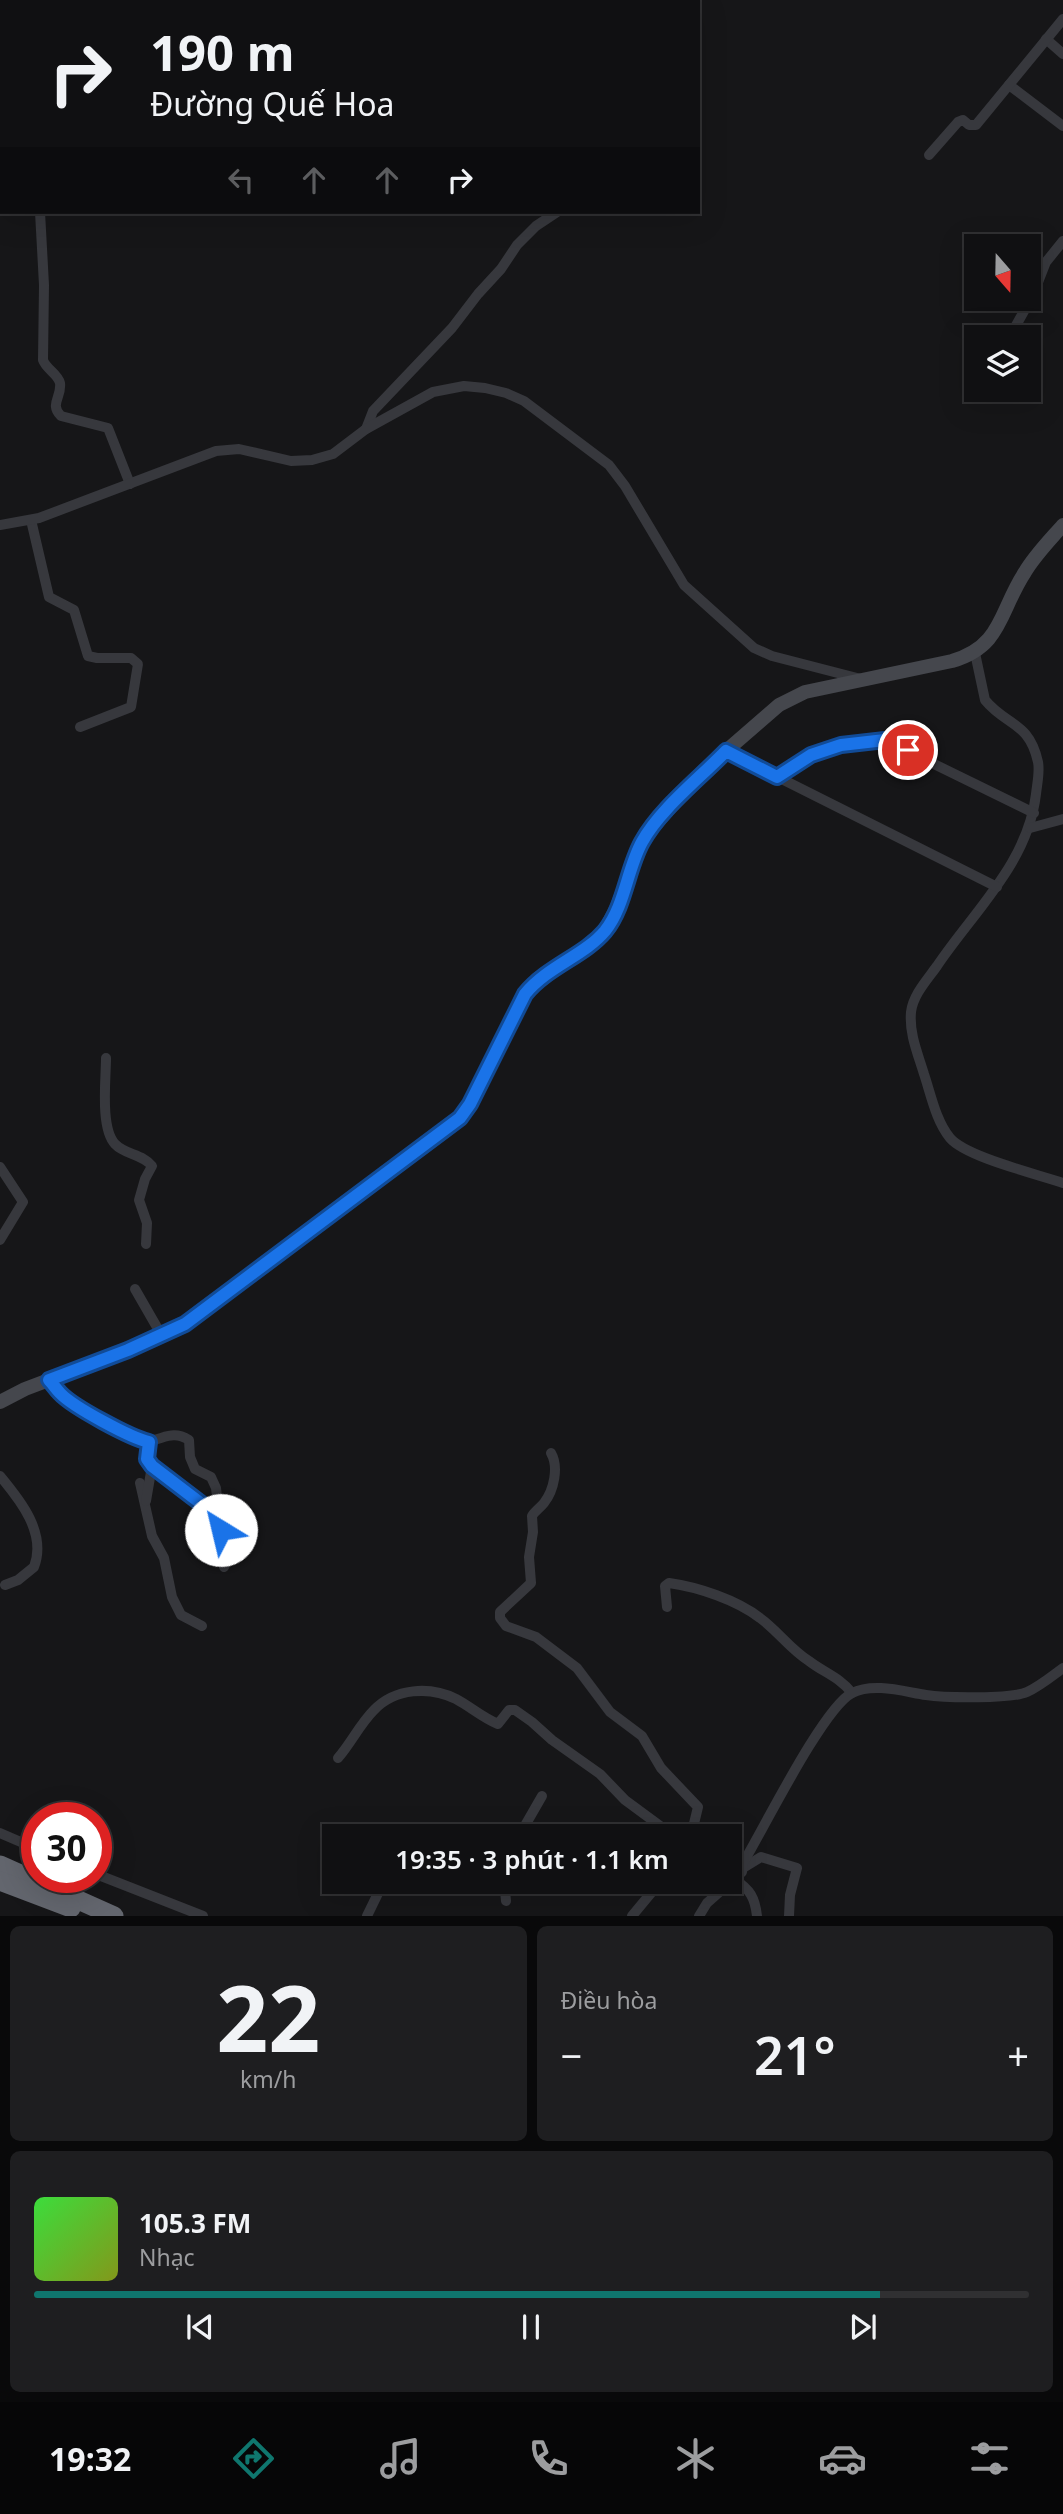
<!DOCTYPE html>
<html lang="vi">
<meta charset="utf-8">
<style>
:root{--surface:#101012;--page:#1e1e20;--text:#f1f3f6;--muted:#9c9d9f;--line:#303032;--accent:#0f766e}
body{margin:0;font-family:"Noto Sans",sans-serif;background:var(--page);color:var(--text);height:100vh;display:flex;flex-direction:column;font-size:26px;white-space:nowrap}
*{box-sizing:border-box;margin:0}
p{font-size:23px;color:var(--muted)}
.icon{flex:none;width:38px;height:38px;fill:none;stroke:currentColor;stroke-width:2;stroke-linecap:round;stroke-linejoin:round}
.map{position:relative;height:1916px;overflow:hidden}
.sheet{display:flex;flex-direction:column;gap:10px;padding:10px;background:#09090a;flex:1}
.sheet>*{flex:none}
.banner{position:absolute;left:0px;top:0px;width:700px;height:214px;box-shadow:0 7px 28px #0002,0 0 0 2px var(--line);background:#101012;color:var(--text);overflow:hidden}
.needle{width:46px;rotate:160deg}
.fabs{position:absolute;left:964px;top:234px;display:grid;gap:14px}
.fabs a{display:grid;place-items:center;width:77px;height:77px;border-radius:0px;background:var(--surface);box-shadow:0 7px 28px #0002,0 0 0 2px var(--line);font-size:35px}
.speed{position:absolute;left:21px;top:1802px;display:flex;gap:14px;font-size:35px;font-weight:700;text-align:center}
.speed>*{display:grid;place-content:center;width:91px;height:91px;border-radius:50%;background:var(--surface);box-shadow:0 7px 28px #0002,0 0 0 2px var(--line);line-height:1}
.speed .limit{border:10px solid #d22;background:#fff;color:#111}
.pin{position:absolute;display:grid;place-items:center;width:60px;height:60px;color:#fff;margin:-30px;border:4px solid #fff;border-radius:50%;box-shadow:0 2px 7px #0007}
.me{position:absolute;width:77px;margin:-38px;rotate:324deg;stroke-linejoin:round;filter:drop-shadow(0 0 5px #0008)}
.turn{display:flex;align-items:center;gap:24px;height:147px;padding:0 35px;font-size:32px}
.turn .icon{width:91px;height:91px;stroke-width:2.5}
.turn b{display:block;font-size:49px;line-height:60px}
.lanes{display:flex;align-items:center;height:66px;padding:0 35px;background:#0003;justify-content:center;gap:35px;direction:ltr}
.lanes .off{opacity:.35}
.big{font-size:52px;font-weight:600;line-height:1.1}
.sheet .card{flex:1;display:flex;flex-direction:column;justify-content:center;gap:10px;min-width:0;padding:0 24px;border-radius:10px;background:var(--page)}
.sheet .dial{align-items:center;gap:0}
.dial b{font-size:91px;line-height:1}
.song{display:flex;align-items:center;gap:21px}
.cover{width:84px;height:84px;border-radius:10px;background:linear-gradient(135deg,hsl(120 70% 55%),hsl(70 70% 35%))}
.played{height:7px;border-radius:4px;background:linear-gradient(90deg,var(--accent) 85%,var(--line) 85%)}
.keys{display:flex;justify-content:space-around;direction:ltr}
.heat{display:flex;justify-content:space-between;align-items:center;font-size:38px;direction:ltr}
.sheet .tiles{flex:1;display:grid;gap:10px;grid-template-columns:1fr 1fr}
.card:last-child{grid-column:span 2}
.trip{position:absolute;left:322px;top:1824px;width:420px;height:70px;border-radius:0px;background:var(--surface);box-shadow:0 7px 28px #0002,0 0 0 2px var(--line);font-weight:600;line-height:70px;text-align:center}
.tabs{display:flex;height:112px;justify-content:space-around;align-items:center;background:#060607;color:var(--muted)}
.tabs .icon{width:49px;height:49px}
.tabs .current{color:var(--accent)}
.tabs b{font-size:32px;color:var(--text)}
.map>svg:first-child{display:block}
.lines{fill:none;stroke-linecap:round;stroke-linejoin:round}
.street{stroke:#37383d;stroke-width:10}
.secondary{stroke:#45474d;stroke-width:14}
.highway{stroke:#63666e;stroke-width:19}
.route-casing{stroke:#114b97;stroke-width:18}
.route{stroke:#1a73e8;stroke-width:12}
</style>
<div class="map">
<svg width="1063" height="1916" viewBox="0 0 1063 1916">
<rect width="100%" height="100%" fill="#161618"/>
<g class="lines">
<g class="street">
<path d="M1046,39L1063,54"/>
<path d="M1009,85L1063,126"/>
<path d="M0,88H2"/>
<path d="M929,155L958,122L963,120L969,125H976L1063,19"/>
<path d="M0,183H2"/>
<path d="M40,212L44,285L43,360C46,369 58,374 60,383C62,397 49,404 61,416L108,428L130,484"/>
<path d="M1009,338L1033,295L1046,262L1063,241"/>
<path d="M366,429L373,411L452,328L478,294L501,269L517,245L536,226L557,212"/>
<path d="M31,520L49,597L74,610L88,656L97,658H131L138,664L131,707L80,727"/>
<path d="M0,525L39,518L216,451L239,449L291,461L312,460L333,454L366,429L433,392L464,386L485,388L506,393L524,401L609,465L625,486L684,585L754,648L772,656L861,679"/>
<path d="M975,653L985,700C1006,726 1029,721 1038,762C1040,772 1037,784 1036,794C1028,863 974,911 937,966C927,980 913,995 911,1012C909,1034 918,1054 924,1074C931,1095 936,1121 950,1138C966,1157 1037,1174 1063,1183"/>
<path d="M726,751L997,887"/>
<path d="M777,777L823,750L841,745L885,740L1034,813"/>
<path d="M1030,828L1063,819"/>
<path d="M106,1058C106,1079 100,1128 115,1144C125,1155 143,1154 152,1166L145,1179L139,1200L147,1223L146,1244"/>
<path d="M0,1167L23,1202L0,1240"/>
<path d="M135,1289L162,1336"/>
<path d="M49,1380C73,1409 111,1425 145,1441C162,1441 171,1429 189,1440L190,1457L195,1469L211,1477L216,1488L222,1539L228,1559L224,1567"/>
<path d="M149,1442L147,1459L152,1466L220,1518"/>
<path d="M551,1453C559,1467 554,1490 544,1503C540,1508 535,1511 532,1516L533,1532L529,1557L531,1583L500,1612V1618L506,1626L536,1637L577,1668L610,1712L642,1736L661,1768L698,1807L691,1836"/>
<path d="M0,1476C20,1500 47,1533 34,1567L18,1580L5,1585"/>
<path d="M140,1483L152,1536L164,1558L172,1597L181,1615L202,1626"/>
<path d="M146,1501L152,1466"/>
<path d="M667,1607L665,1586L669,1583C698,1587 737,1600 760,1618C778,1631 790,1649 809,1661C823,1672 841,1678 852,1693"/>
<path d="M338,1758C351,1743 360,1724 374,1710C395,1688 430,1686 456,1699C471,1707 483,1718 498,1724L509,1710H515L532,1722L552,1740L600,1774L625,1800L667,1831L678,1836"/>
<path d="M0,1833L37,1849"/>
<path d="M519,1836L542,1796"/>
<path d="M730,1855L743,1863"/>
<path d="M743,1868L761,1857L797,1868L790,1895L789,1916"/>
<path d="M96,1874L203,1916"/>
<path d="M735,1880C750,1889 755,1898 757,1916"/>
<path d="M504,1881L506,1901"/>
<path d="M367,1916L384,1881"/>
<path d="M632,1916L661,1881"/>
<path d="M699,1916L707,1903L742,1872L743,1863C763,1830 823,1708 852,1693C874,1682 905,1692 926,1695C945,1698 1012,1699 1027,1692C1040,1686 1052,1676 1063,1668"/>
</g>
<path class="secondary" d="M0,1402L25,1389L128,1350L185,1324L444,1132L460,1118L470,1104L517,1007L537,979L596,940L605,930L616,909L640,845L646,835L669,809L726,751L779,705L805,692L952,661C1003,646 999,611 1025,572C1035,555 1050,540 1063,525"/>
<g class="highway">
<path d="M0,1865L114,1916"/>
<path d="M0,1881L71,1908"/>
</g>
</g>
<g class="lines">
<defs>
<path id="route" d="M221,1530L220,1518L152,1466L147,1459L149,1442C131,1438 73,1407 60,1393C56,1389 53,1384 49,1380L128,1350L185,1324L460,1118L470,1104L525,994C548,966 584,956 605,931C625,906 627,869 642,842C660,809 700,778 726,751L777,777L811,755L841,745L885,740L908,750"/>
</defs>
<use href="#route" class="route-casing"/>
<use href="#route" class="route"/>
</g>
</svg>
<div class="fabs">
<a><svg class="needle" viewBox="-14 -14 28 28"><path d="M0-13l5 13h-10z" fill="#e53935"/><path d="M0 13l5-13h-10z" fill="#9c9d9f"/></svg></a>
<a><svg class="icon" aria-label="layers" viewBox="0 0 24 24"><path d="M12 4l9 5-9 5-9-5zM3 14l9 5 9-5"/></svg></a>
</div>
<div class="speed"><div class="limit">30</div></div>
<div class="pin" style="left:908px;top:750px;background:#d93025"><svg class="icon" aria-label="arrive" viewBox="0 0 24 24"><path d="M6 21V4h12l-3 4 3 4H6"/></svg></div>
<svg class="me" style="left:221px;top:1530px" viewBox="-20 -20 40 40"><circle r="19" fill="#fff"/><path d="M0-13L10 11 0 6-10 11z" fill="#1a73e8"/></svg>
<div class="trip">19:35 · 3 phút · 1.1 km</div>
<div class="banner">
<div class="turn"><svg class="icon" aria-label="right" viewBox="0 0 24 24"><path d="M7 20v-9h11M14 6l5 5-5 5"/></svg><div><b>190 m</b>Đường Quế Hoa</div></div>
<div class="lanes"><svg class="icon off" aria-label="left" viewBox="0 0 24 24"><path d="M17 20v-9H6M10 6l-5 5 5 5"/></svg><svg class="icon off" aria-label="ahead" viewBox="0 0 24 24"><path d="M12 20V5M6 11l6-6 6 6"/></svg><svg class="icon off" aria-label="ahead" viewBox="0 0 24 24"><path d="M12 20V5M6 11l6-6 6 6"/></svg><svg class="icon" aria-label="right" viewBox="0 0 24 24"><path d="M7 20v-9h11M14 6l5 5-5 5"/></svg></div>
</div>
</div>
<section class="sheet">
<div class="tiles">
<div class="card dial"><b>22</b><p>km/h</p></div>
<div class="card"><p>Điều hòa</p>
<div class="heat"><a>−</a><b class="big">21°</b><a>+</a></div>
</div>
<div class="card">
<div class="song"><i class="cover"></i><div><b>105.3 FM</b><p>Nhạc</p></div></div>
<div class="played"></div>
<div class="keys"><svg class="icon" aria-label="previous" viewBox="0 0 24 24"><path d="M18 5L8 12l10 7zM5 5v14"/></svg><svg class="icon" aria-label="pause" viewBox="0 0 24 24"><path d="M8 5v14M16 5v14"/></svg><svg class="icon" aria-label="next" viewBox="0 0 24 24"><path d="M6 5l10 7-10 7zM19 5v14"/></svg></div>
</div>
</div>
</section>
<nav class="tabs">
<b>19:32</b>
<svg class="icon current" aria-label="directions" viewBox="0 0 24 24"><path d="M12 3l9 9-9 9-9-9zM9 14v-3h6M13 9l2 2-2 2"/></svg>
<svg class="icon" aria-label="music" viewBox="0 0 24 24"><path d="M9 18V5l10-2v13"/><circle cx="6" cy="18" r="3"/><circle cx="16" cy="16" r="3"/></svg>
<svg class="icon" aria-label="phone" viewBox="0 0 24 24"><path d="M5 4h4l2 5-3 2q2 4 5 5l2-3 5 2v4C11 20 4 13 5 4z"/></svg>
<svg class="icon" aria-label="climate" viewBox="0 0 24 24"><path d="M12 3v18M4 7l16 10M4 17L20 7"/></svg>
<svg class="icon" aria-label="car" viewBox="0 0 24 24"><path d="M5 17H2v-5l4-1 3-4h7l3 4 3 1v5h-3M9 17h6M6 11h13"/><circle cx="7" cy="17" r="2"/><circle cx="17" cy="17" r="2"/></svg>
<svg class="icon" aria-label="filters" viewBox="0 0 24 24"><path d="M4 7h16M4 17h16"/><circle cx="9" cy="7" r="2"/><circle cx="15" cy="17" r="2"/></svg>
</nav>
